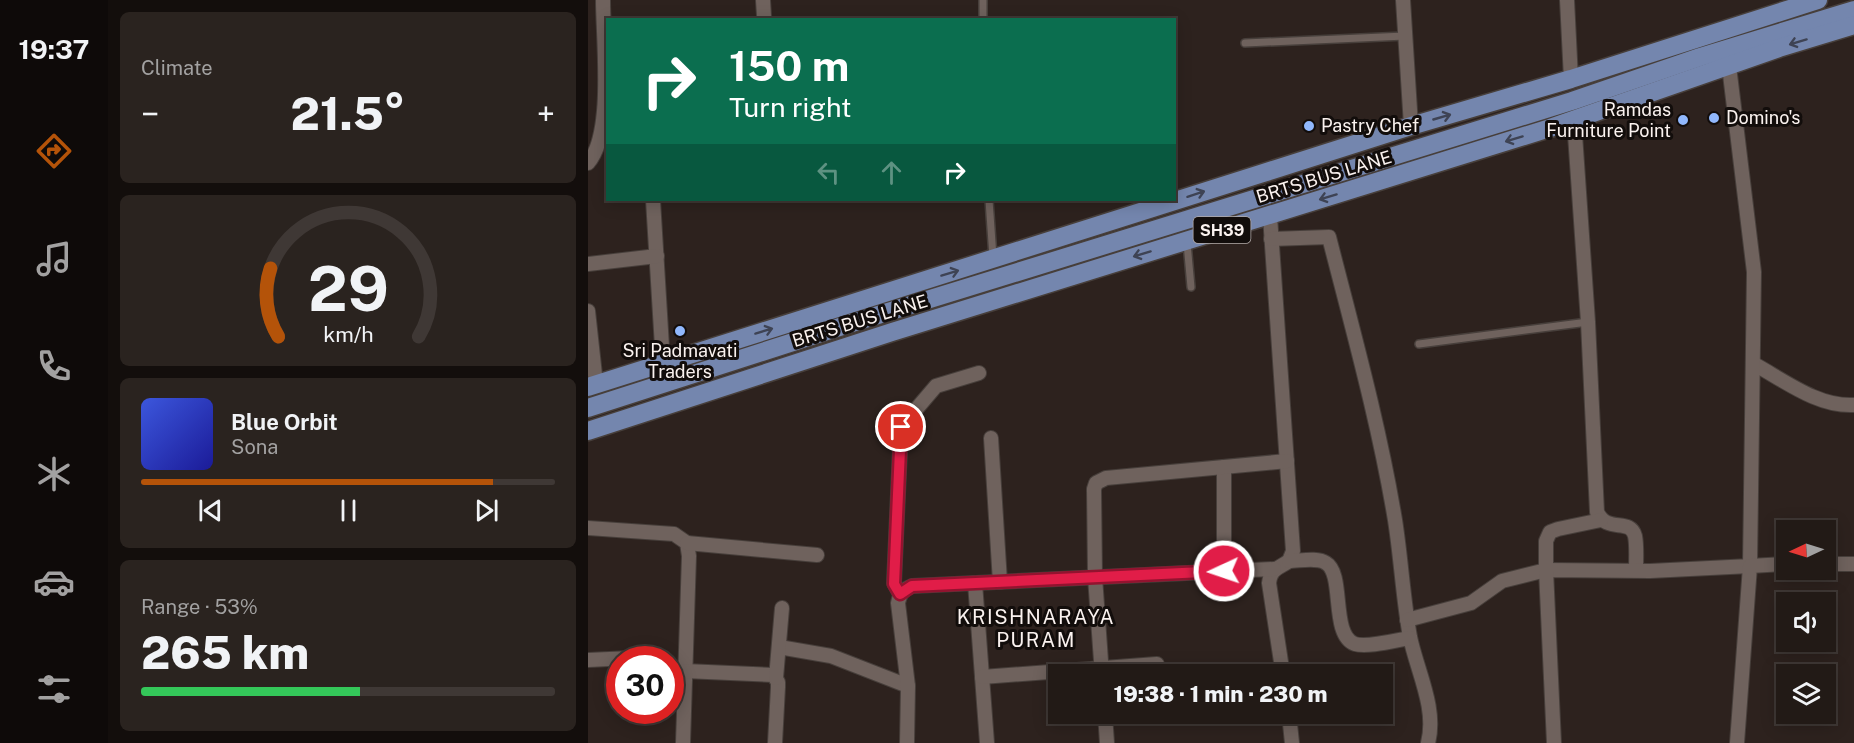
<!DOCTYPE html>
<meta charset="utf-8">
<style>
:root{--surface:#221a16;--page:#2a231f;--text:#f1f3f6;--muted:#a2a1a1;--line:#3f3835;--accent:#b45309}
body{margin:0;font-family:"Public Sans",sans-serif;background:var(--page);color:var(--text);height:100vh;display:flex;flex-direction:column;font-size:22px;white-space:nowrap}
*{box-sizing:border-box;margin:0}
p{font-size:20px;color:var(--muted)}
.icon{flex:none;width:33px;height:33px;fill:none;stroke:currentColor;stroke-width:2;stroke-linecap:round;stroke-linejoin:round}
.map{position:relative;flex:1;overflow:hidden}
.details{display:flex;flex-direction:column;gap:12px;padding:12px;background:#130e0c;width:480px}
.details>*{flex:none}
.banner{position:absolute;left:18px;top:18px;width:570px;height:183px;border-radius:0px;box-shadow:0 3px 15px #0003,0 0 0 2px var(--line);background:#0b6e4f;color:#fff;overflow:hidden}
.needle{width:39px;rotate:266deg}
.fabs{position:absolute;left:1188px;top:520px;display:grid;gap:12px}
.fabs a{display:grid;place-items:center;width:60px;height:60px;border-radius:0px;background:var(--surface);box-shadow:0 3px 15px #0003,0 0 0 2px var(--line);font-size:30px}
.speed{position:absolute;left:18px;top:646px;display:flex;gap:12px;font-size:30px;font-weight:700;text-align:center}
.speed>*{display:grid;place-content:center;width:78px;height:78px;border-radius:50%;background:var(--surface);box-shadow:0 3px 15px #0003,0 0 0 2px var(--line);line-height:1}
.speed .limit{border:9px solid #d22;background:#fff;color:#111}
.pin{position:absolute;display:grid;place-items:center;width:51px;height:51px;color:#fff;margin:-26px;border:3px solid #fff;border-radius:50%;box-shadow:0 2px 6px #0007}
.me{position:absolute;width:66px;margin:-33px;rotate:267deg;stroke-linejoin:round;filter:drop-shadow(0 0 4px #0008)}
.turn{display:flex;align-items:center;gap:21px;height:126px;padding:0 24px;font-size:27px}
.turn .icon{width:78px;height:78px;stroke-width:2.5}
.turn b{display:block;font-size:42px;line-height:51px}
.lanes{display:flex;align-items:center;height:57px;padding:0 24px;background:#0003;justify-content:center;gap:30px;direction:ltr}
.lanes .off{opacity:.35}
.big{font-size:45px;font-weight:800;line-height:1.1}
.details .tile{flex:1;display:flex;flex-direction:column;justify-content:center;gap:9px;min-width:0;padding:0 21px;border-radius:9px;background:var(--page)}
.details .dial{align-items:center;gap:0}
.dial svg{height:156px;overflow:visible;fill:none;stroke:var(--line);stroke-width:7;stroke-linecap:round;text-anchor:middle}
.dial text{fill:var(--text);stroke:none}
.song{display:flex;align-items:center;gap:18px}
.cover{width:72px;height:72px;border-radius:9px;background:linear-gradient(135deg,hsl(230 70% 55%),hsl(240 70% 35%))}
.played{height:6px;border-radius:3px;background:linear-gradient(90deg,var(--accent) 85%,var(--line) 85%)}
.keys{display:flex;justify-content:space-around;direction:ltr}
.heat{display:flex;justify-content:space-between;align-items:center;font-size:33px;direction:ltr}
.charge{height:9px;border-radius:4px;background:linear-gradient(90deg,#34c759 53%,var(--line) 0)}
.trip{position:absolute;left:460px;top:664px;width:345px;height:60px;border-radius:0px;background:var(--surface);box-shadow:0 3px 15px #0003,0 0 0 2px var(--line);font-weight:800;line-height:60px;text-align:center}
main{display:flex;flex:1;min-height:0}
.dock{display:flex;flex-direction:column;width:108px;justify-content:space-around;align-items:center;background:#0e0a09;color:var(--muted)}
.dock .icon{width:42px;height:42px}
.dock .current{color:var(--accent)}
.dock b{font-size:27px;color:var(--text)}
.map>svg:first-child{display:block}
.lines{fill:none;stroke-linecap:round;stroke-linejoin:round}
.lane-casing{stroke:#473f3b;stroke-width:10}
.street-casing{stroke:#473f3b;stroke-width:16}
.primary-casing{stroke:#473f3b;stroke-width:21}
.lane{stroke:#6f625d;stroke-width:7}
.street{stroke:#6f625d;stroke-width:14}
.primary{stroke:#7486ae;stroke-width:18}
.oneway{stroke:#3e4354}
.route-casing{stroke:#92132f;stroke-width:15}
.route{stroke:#e11d48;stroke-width:10}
.poi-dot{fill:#91b8fd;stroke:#120d0b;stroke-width:2}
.labels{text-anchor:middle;stroke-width:6;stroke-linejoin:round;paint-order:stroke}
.shield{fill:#120d0b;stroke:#b4adab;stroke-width:1.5}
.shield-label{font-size:16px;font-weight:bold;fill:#faf2ef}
.poi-label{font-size:18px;fill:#faf2ef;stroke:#120d0b;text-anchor:start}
.street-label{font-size:18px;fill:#faf2ef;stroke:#120d0b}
.neighbourhood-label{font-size:20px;letter-spacing:1.5px;fill:#faf2ef;stroke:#120d0b}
</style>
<main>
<nav class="dock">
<b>19:37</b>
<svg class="icon current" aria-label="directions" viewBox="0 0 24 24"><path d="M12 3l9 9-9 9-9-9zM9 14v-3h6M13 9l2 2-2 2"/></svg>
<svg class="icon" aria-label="music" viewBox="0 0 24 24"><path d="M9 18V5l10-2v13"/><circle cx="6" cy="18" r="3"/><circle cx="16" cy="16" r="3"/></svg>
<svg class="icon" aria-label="phone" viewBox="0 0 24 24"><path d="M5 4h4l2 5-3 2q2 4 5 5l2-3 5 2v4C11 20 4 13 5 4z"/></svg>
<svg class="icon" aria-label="climate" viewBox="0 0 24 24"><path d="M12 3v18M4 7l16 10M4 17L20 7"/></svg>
<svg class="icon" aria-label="car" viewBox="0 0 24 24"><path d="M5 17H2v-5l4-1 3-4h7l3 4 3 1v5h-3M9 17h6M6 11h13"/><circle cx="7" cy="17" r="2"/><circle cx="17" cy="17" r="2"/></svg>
<svg class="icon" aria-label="filters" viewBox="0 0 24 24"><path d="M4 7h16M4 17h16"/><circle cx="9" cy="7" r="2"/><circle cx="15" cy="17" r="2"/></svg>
</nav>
<section class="details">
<div class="tile"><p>Climate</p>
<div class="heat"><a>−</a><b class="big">21.5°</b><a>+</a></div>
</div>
<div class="tile dial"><svg viewBox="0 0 100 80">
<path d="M14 69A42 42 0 1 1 86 69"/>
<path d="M14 69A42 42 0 0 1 10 34" stroke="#b45309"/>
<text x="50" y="56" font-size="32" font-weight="700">29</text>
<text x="50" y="72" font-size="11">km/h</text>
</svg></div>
<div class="tile">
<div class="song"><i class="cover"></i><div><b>Blue Orbit</b><p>Sona</p></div></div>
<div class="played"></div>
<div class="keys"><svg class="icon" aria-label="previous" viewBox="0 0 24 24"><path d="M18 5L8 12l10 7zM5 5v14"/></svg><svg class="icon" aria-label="pause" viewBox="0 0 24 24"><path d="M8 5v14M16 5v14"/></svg><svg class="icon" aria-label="next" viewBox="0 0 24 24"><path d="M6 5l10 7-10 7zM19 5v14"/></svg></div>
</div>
<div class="tile"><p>Range · 53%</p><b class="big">265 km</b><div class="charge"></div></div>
</section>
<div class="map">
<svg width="1266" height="743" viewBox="0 0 1266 743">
<rect width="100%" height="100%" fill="#2d221e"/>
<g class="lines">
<defs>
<g id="lane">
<path d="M395,0V20"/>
<path d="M657,43L817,36"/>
<path d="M401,200L405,257"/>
<path d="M599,243L603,287"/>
<path d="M831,344L1000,322"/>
</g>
<g id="street">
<path d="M175,0L176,16"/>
<path d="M815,0L823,126"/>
<path d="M979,0L983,79"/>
<path d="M986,120L1000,322L1009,512C1019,534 1042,517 1047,536C1049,546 1048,559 1048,570"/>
<path d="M0,163C26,134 15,40 15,0"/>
<path d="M65,200L75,363"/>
<path d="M682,216L705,551L701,561C690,569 683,568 681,583L695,675"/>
<path d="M683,239L741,237C765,331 791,424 807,520C813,558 815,598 822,637C829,671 849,708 840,743"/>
<path d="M0,264L69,256"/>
<path d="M0,311L8,384"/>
<path d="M1166,364C1197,381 1230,407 1266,405"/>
<path d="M403,438L412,582"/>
<path d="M0,528L86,534L99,543L101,556L95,743"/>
<path d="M99,543L229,555"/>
<path d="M701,561C712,561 729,557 738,563C757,574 742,635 767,644C779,648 809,640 822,638"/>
<path d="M1238,564H1266"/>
<path d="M636,571V467"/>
<path d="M387,583L399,743"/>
<path d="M312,594L306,583L313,427L348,386L391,373"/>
<path d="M819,620L883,603L914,581L958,570L1062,571L1162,566L1166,272L1141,66"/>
<path d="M191,647L243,656L320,686"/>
<path d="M0,660L43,658"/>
<path d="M97,671L185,675L190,682V687L187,743"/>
<path d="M514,675L507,577L506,489L508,483L518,478L699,461"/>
<path d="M394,677L569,664"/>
<path d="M188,678L194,608"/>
<path d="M517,714L519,743"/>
<path d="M701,714L704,743"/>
<path d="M319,743L320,686L310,603C312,593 315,590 324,586L686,569"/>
<path d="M966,743L958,570V541L962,532L970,529L1013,520"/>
<path d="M1149,743L1162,566L1198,564"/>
</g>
<g id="primary">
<path d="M0,387L672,174L823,126L983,79L1230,0"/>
<path d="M0,408L261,324L984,101L1112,57L1266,10"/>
<path d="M0,431L304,332L962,128L1191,48L1266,25"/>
</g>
</defs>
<use href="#lane" class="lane-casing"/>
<use href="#street" class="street-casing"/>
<use href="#primary" class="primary-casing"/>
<use href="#lane" class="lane"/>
<use href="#street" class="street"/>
<use href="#primary" class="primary"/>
</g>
<defs><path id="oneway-shaft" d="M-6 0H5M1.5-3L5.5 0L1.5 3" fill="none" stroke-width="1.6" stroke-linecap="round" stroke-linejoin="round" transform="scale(1.5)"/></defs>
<g class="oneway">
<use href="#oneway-shaft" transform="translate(1210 42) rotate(163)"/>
<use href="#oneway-shaft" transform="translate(854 117) rotate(-16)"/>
<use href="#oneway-shaft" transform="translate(926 139) rotate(163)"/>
<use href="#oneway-shaft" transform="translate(608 194) rotate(-18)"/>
<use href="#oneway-shaft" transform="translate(740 197) rotate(163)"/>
<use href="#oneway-shaft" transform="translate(554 254) rotate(163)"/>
<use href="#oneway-shaft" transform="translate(362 273) rotate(-17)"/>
<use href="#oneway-shaft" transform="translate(176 331) rotate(-17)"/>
</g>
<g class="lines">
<defs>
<path id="route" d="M313,427L306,584L312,594L324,586L636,571"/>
</defs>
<use href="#route" class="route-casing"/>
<use href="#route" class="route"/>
</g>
<g class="poi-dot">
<circle cx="1126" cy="118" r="6"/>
<circle cx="1095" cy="120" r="6"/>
<circle cx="721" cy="126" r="6"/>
<circle cx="92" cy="331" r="6"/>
</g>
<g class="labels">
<rect class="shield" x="605.5" y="217" width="57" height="26" rx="4.5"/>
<g class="shield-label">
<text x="634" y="236">SH39</text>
</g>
<g class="poi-label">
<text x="1083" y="116" text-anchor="end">Ramdas<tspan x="1083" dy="21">Furniture Point</tspan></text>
<text x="1138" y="124">Domino's</text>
<text x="733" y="132">Pastry Chef</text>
<text x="92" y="357" text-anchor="middle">Sri Padmavati<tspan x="92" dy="21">Traders</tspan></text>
</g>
<g class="street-label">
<text transform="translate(736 177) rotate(-17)" y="6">BRTS BUS LANE</text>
<text transform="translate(272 321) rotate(-17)" y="6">BRTS BUS LANE</text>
</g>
<g class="neighbourhood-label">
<text x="448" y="624">KRISHNARAYA<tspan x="448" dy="23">PURAM</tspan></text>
</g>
</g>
</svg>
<div class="fabs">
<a><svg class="needle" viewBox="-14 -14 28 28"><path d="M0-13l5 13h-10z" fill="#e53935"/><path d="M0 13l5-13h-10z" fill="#a2a1a1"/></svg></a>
<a><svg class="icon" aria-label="sound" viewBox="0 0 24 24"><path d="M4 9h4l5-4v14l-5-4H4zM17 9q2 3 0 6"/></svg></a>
<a><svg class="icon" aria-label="layers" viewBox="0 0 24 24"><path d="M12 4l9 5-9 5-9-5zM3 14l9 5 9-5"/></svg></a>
</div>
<div class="speed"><div class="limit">30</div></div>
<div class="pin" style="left:313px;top:427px;background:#d93025"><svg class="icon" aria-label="arrive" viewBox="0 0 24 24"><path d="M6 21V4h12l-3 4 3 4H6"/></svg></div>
<svg class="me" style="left:636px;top:571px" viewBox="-20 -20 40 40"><circle r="17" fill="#e11d48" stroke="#fff" stroke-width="3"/><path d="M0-11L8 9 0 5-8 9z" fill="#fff"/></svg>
<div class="trip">19:38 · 1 min · 230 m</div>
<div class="banner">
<div class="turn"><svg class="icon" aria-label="right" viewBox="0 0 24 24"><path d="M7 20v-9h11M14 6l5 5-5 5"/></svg><div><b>150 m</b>Turn right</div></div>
<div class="lanes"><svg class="icon off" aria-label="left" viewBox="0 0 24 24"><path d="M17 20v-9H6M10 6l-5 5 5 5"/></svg><svg class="icon off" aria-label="ahead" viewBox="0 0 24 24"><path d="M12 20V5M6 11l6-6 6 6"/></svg><svg class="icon" aria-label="right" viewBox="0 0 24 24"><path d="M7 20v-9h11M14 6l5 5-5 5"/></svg></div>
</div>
</div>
</main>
